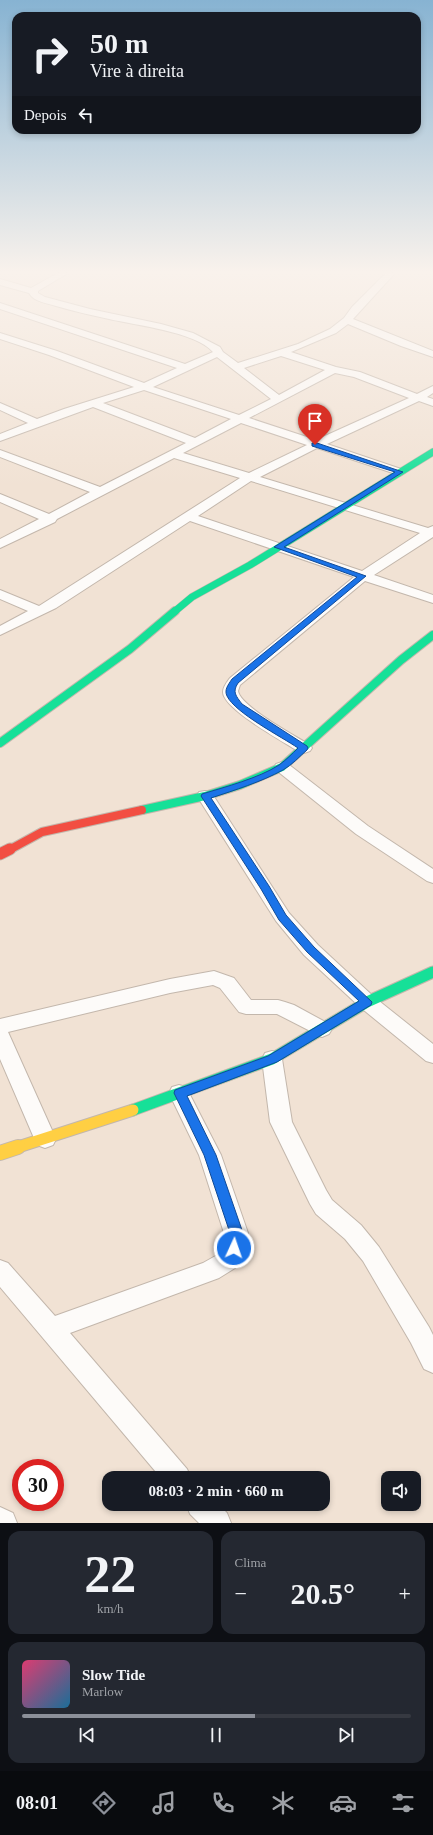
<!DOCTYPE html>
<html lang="pt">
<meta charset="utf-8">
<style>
:root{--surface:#171b24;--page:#242831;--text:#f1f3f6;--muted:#9ea1a6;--line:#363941;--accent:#8c9099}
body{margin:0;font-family:"Times New Roman",serif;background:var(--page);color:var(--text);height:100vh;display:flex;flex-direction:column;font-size:15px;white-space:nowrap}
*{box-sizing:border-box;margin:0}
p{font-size:13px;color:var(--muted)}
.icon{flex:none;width:22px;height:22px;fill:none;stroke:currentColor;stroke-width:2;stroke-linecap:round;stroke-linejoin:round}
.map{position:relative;height:1523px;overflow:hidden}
.drawer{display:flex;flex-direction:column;gap:8px;padding:8px;background:#0d0f14;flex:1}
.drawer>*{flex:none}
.top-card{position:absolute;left:12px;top:12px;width:409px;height:122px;border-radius:12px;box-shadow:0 2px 6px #0003;background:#171b24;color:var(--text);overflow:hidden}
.tools{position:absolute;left:381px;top:1471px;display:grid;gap:8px}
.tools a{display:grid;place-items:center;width:40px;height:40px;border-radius:8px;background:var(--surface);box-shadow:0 2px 6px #0003;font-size:20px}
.speed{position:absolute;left:12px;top:1459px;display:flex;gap:8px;font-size:20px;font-weight:700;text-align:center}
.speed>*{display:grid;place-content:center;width:52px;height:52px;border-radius:50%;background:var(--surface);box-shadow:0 2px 6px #0003;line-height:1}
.speed .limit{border:6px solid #d22;background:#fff;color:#111}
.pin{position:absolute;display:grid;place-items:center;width:34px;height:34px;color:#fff;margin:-41px -17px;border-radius:50% 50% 50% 0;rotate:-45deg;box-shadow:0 0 4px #0007}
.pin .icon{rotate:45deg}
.me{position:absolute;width:44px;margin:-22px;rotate:3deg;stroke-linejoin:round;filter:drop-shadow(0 0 3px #0008)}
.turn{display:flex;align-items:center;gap:14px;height:84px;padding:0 12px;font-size:18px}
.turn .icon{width:52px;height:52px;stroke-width:2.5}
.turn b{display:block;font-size:28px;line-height:34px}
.then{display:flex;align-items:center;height:38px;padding:0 12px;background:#0003;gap:8px;font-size:15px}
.big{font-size:30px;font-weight:800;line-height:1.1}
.drawer .widget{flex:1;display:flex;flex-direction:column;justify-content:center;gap:6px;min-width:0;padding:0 14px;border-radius:12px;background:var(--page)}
.drawer .dial{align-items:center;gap:0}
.dial b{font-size:52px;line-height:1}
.song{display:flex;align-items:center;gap:12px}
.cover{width:48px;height:48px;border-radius:6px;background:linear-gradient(135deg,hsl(340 70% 55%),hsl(200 70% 35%))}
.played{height:4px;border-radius:2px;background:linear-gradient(90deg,var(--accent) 60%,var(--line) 60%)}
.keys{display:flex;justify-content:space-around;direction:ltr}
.heat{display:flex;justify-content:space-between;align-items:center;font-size:22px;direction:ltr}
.drawer .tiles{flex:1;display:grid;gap:8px;grid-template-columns:1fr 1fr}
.widget:last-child{grid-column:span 2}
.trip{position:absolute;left:102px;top:1471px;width:228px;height:40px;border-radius:12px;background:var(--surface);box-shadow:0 2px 6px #0003;font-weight:800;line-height:40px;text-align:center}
.tab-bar{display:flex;height:64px;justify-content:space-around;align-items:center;background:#090b0e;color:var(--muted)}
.tab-bar .icon{width:28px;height:28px}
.tab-bar .on{color:var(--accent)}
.tab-bar b{font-size:18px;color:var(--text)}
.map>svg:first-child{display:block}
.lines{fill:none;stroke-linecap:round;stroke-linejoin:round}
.street-casing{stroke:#c3b7ac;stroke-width:2}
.fast-far2-casing{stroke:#c3b7ac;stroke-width:8}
.fast-far1-casing{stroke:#c3b7ac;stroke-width:10}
.fast-casing{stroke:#c3b7ac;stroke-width:13}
.slow-far1-casing{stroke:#c3b7ac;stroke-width:13}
.slow-casing{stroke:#c3b7ac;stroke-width:16}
.jam-far1-casing{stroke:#c3b7ac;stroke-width:10}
.jam-casing{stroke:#c3b7ac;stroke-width:13}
.street{fill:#fdfbf9;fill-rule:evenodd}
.fast-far2{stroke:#16e098;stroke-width:7}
.fast-far1{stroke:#16e098;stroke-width:8}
.fast{stroke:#16e098;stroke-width:11}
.slow-far1{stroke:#ffcf43;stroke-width:11}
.slow{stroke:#ffcf43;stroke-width:14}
.jam-far1{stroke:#f24e42;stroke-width:8}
.jam{stroke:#f24e42;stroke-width:11}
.route{fill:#1a73e8;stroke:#114b97}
</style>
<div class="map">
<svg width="433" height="1523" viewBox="0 0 433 1523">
<rect width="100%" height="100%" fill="#f1e2d4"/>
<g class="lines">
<defs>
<g id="street">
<path d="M58,273H68L38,291V293L45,297L90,309L161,324L193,333L220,347L223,352L238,363L298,344L330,329L344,318L352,307L386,273H395L353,319L433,351V357L401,346L348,324L336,333L291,352L336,367L360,372L417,394L433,386V393L427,397L433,399V406L419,401L327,444L404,470L406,472L400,476L396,474L317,448L260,477L428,528L433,526V537L374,575L433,595V603L365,581L240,685L238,691C240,706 295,736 310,745L312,748L310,751L304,753L298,751C284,742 223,709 223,692C223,687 227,682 230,678L354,577L190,521L56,608L0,635V626L28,611L0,599V590L39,606L240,478L174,458L57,519L55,522L0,548V539L39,519L0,502V494L49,514L90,492L0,457V450L100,487L186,443L93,407L0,441V434L28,423L0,410V403L37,419L64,409L134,387L49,355L0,339V333L57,351L144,383L177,368L0,309V303L185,364L213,352C196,332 135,325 109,319C91,315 73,311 56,306C47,303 34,302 29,293L0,285V279L31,288ZM281,356L325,370L279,395L244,368ZM217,357L271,399L239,415L153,387ZM335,373L354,377L409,398L316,440L249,418ZM144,390L231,419L195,438L103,403ZM241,423L307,445L249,473L183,453ZM251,481L420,533L362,571L198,516Z"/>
<path d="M282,762L288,764L368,826L433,869V883L427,881L356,834L276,770L274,767L276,764Z"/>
<path d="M205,791L211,792L289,913L318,945L374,997L433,1044V1063L426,1061L360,1007L304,955L276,921L197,796L199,792Z"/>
<path d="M214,971L234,978L251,1000H278L285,1002L294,1005L329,1024L332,1029L329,1034L322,1037L277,1014H246L239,1012L220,988L213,985L170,993L8,1032L56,1139L53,1145L45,1148L37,1145L0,1059V1019L170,979Z"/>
<path d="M272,1051L279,1053L282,1059L292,1122L326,1190L332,1200L361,1225L379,1247L429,1327L433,1335V1373L424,1369L411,1343L363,1261L345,1239L316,1214L310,1204L270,1122L262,1059L265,1053Z"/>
<path d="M179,1085L186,1087L221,1155L248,1233L246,1248L235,1268L219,1278L70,1333L187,1469L191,1478H161L0,1287V1260L8,1263L55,1316L203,1263L219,1254L223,1247L224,1233L199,1155L169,1093L172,1087Z"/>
<path d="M186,1504H218L227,1513L231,1523H199L190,1514Z"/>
<path d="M0,1507L13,1513L17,1523H0Z"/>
</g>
<path id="fast-far2" d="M174,612L192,597L250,565L433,452"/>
<g id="fast-far1">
<path d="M0,743L130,649L175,611"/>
<path d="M142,810L205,796L240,785L282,767L401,660L433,635"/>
</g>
<path id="fast" d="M133,1110L272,1059L367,1002L433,972"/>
<path id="slow-far1" d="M15,1148L133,1110"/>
<path id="slow" d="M0,1153L18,1147"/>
<path id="jam-far1" d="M9,850L42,832L142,810"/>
<path id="jam" d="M0,854L10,849"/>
</defs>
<use href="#street" class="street-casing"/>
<use href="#fast-far2" class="fast-far2-casing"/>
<use href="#fast-far1" class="fast-far1-casing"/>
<use href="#fast" class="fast-casing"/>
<use href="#slow-far1" class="slow-far1-casing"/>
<use href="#slow" class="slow-casing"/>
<use href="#jam-far1" class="jam-far1-casing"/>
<use href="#jam" class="jam-casing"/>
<use href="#street" class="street"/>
<use href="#fast-far2" class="fast-far2"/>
<use href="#fast-far1" class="fast-far1"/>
<use href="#fast" class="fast"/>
<use href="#slow-far1" class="slow-far1"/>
<use href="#slow" class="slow"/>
<use href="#jam-far1" class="jam-far1"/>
<use href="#jam" class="jam"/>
</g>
<linearGradient id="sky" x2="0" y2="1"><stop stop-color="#87b3d2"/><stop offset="0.56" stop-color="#f9f2ec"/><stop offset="1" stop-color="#f9f2ec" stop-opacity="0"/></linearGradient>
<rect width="433" height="486" fill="url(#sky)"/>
<path class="route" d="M312,443H317L403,472L284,547L366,576L238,683C232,692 236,696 242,704L307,746L308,748L307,750C300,756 292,765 283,770C261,782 235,790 211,798L269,886L286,915L314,947L372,1002L371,1005L277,1062L187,1096L216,1155L243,1233L239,1252L234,1254L229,1252L227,1248L230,1233L204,1155L174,1093L175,1090L268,1056L359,1001L307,952L279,920L261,889L201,796L202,794C225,787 259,778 279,765C286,760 292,754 298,748C282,737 235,713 227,696C224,690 228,685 232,679L357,577L274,547L395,472L312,446Z"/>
</svg>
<div class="tools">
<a><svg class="icon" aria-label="sound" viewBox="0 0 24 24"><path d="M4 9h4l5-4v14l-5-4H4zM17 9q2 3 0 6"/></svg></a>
</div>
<div class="speed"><div class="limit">30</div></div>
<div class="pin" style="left:315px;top:445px;background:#d93025"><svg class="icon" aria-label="arrive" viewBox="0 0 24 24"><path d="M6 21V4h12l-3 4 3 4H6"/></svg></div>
<svg class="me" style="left:234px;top:1248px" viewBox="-20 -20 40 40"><circle r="17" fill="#1a73e8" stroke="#fff" stroke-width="3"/><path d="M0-11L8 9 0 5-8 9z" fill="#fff"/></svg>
<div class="trip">08:03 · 2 min · 660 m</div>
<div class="top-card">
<div class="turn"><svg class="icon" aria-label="right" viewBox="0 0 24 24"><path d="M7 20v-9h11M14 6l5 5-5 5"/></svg><div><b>50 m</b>Vire à direita</div></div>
<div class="then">Depois<svg class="icon" aria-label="left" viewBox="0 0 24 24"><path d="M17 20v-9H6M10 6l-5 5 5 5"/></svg></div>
</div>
</div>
<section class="drawer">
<div class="tiles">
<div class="widget dial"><b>22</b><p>km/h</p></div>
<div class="widget"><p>Clima</p>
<div class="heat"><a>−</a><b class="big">20.5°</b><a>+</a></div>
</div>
<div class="widget">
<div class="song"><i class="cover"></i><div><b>Slow Tide</b><p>Marlow</p></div></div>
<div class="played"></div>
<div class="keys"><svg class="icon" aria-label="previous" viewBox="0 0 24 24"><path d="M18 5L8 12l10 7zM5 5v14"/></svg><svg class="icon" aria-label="pause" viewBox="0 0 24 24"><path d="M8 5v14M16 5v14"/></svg><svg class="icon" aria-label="next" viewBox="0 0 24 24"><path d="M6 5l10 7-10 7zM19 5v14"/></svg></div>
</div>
</div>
</section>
<nav class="tab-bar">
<b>08:01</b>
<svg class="icon on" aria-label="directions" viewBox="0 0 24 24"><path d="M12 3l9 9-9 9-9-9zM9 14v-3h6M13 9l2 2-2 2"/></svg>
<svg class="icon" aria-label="music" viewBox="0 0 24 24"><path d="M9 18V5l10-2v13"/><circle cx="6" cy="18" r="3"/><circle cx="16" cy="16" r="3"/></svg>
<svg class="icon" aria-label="phone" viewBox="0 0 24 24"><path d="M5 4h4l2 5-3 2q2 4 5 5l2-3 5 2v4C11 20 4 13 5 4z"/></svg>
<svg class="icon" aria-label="climate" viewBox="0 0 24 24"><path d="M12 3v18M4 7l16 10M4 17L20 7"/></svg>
<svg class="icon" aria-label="car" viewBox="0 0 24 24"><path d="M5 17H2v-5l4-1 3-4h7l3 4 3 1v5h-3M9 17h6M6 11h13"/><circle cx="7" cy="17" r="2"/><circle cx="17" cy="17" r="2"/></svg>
<svg class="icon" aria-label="filters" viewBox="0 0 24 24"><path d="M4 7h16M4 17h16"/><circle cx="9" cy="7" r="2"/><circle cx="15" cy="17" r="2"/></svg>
</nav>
